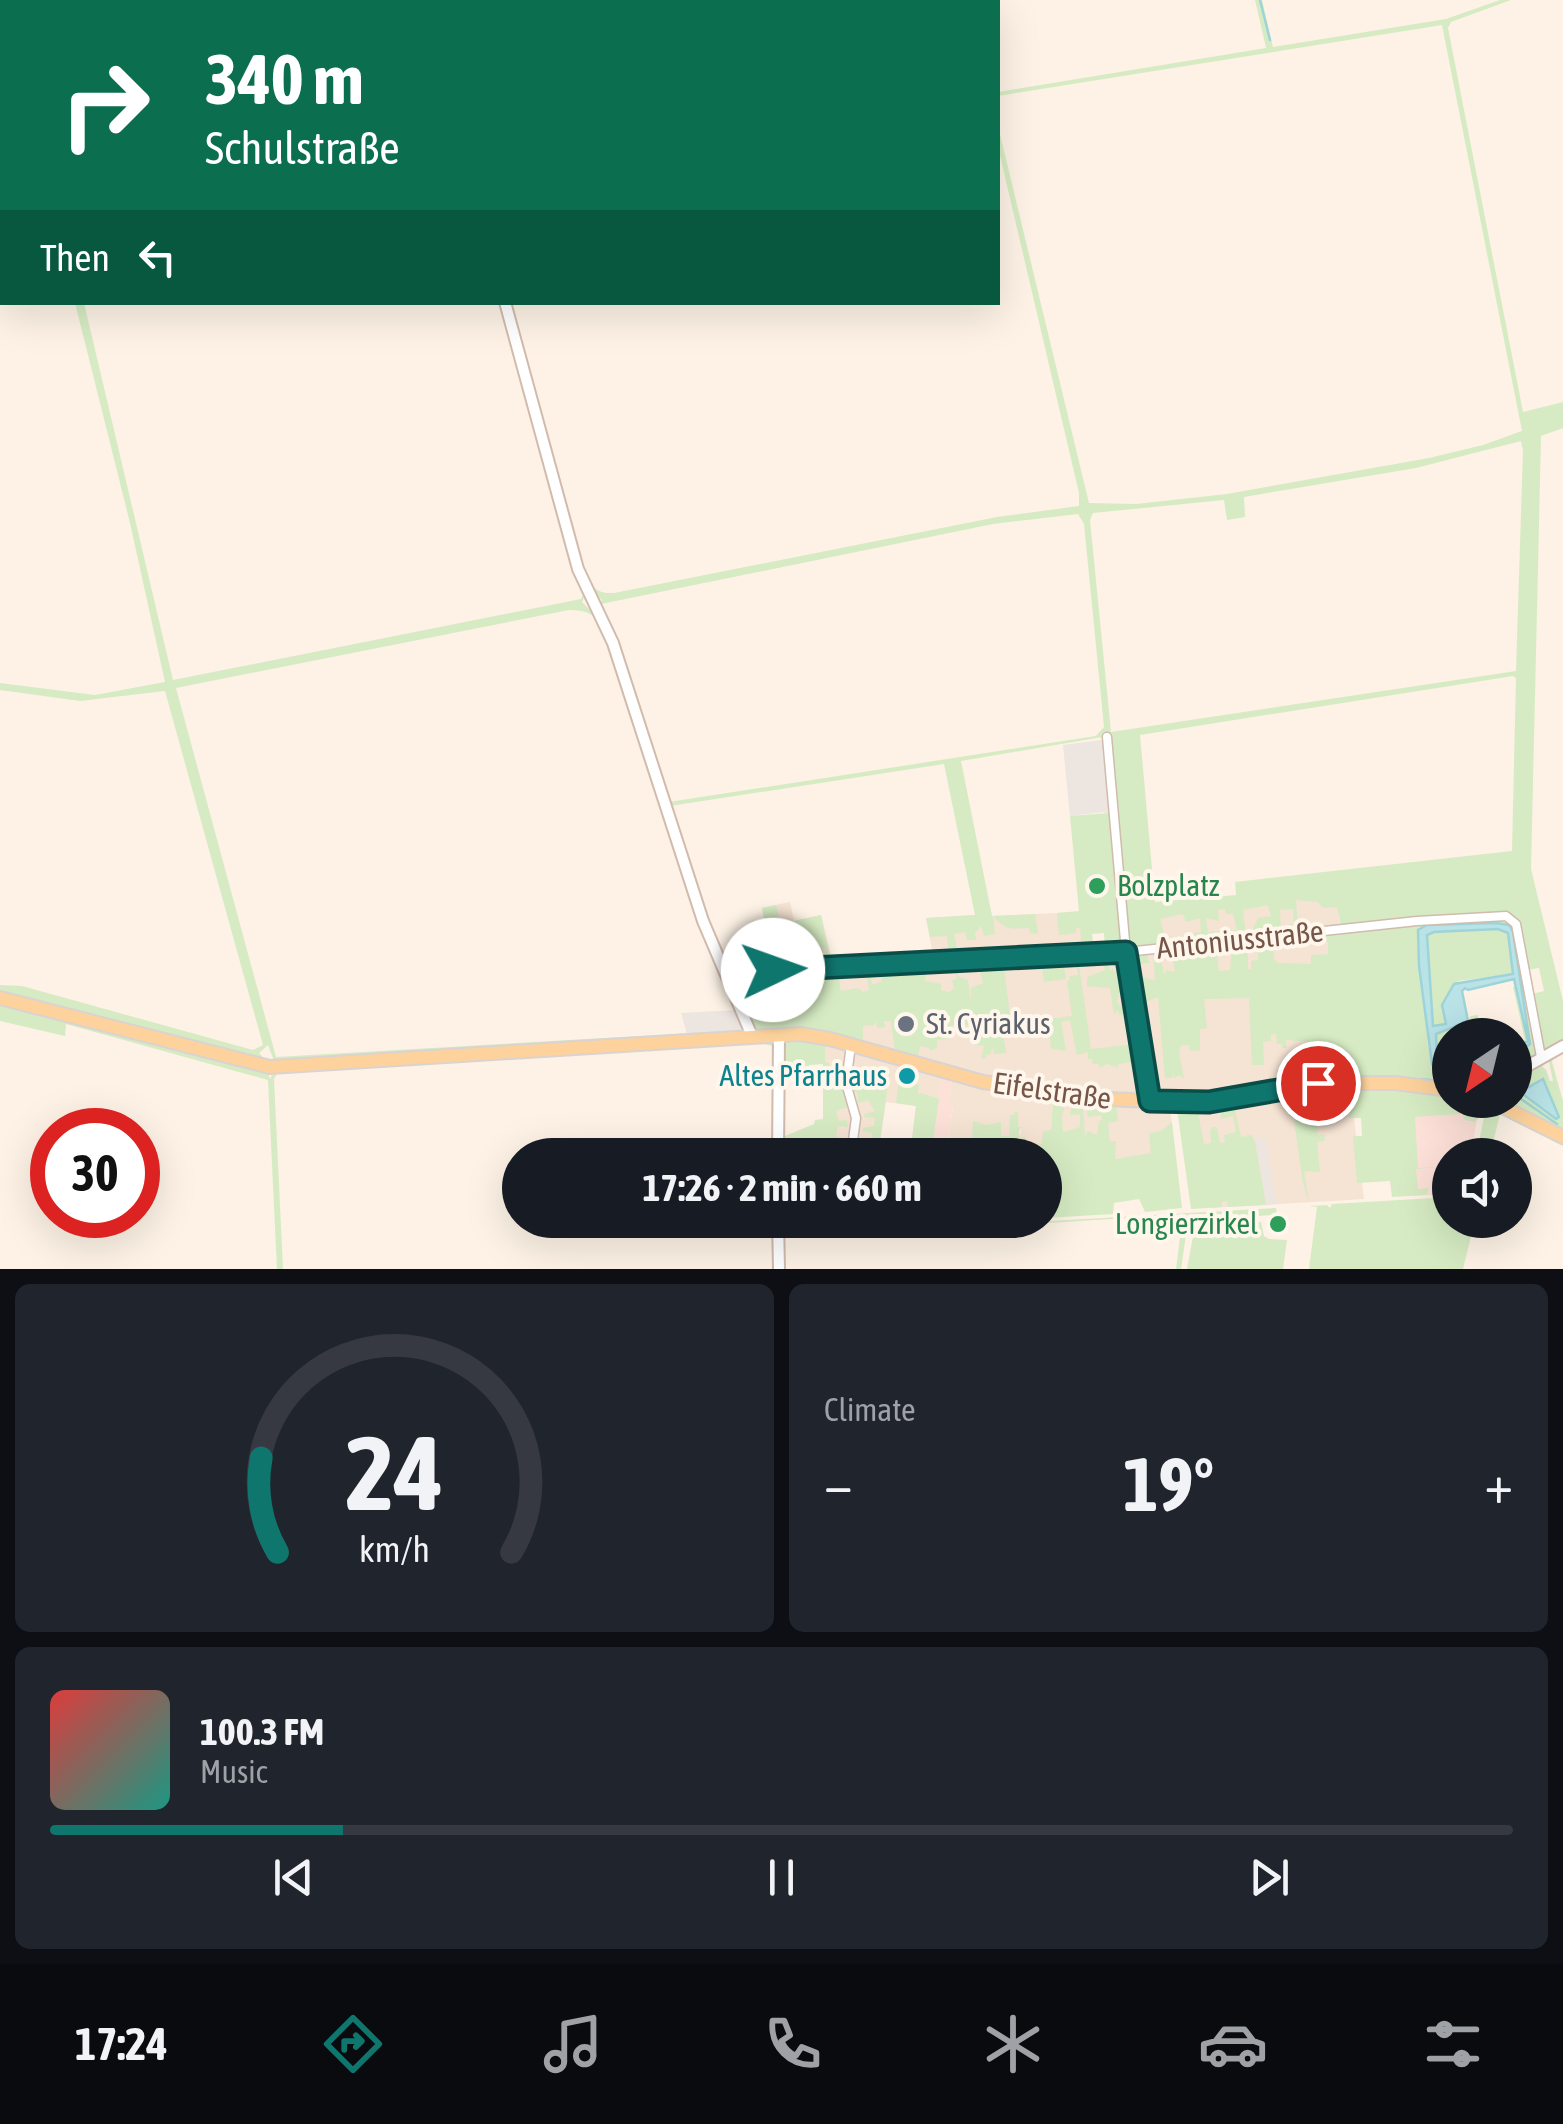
<!DOCTYPE html>
<meta charset="utf-8">
<style>
:root{--surface:#171b24;--page:#20242c;--text:#f1f3f6;--muted:#9ea1a6;--line:#363941;--accent:#0f766e}
body{margin:0;font-family:"Asap Condensed",sans-serif;background:var(--page);color:var(--text);height:100vh;display:flex;flex-direction:column;font-size:38px;white-space:nowrap}
*{box-sizing:border-box;margin:0}
p{font-size:32px;color:var(--muted)}
.icon{flex:none;width:55px;height:55px;fill:none;stroke:currentColor;stroke-width:2;stroke-linecap:round;stroke-linejoin:round}
.map{position:relative;height:1269px;overflow:hidden}
.sheet{display:flex;flex-direction:column;gap:15px;padding:15px;background:#0d0f14;flex:1}
.sheet>*{flex:none}
.guide{position:absolute;left:0px;top:0px;width:1000px;height:305px;box-shadow:0 10px 40px #0002;background:#0b6e4f;color:#fff;overflow:hidden}
.needle{width:65px;rotate:215deg}
.fabs{position:absolute;left:1432px;top:1018px;display:grid;gap:20px}
.fabs a{display:grid;place-items:center;width:100px;height:100px;border-radius:50%;background:var(--surface);box-shadow:0 10px 40px #0002;font-size:50px}
.speed{position:absolute;left:30px;top:1108px;display:flex;gap:20px;font-size:50px;font-weight:700;text-align:center}
.speed>*{display:grid;place-content:center;width:130px;height:130px;border-radius:50%;background:var(--surface);box-shadow:0 10px 40px #0002;line-height:1}
.speed .limit{border:15px solid #d22;background:#fff;color:#111}
.pin{position:absolute;display:grid;place-items:center;width:85px;height:85px;color:#fff;margin:-42px;border:5px solid #fff;border-radius:50%;box-shadow:0 2px 10px #0007}
.me{position:absolute;width:110px;margin:-55px;rotate:87deg;stroke-linejoin:round;filter:drop-shadow(0 0 8px #0008)}
.turn{display:flex;align-items:center;gap:35px;height:210px;padding:0 40px;font-size:45px}
.turn .icon{width:130px;height:130px;stroke-width:2.5}
.turn b{display:block;font-size:70px;line-height:85px}
.then{display:flex;align-items:center;height:95px;padding:0 40px;background:#0003;gap:20px;font-size:38px}
.big{font-size:75px;font-weight:700;line-height:1.1}
.sheet .card{flex:1;display:flex;flex-direction:column;justify-content:center;gap:15px;min-width:0;padding:0 35px;border-radius:15px;background:var(--page)}
.sheet .dial{align-items:center;gap:0}
.dial svg{height:260px;overflow:visible;fill:none;stroke:var(--line);stroke-width:7;stroke-linecap:round;text-anchor:middle}
.dial text{fill:var(--text);stroke:none}
.song{display:flex;align-items:center;gap:30px}
.cover{width:120px;height:120px;border-radius:15px;background:linear-gradient(135deg,hsl(0 70% 55%),hsl(170 70% 35%))}
.played{height:10px;border-radius:5px;background:linear-gradient(90deg,var(--accent) 20%,var(--line) 20%)}
.keys{display:flex;justify-content:space-around;direction:ltr}
.heat{display:flex;justify-content:space-between;align-items:center;font-size:55px;direction:ltr}
.sheet .tiles{flex:1;display:grid;gap:15px;grid-template-columns:1fr 1fr}
.card:last-child{grid-column:span 2}
.trip{position:absolute;left:502px;top:1138px;width:560px;height:100px;border-radius:50px;background:var(--surface);box-shadow:0 10px 40px #0002;font-weight:700;line-height:100px;text-align:center}
.tab-bar{display:flex;height:160px;justify-content:space-around;align-items:center;background:#090b0e;color:var(--muted)}
.tab-bar .icon{width:70px;height:70px}
.tab-bar .active{color:var(--accent)}
.tab-bar b{font-size:45px;color:var(--text)}
.map>svg:first-child{display:block}
.residential{fill:#f5e3d3}
.commercial{fill:#fde1d8}
.industrial{fill:#ede5df}
.green{fill:#d6ebc3;fill-rule:evenodd}
.water{fill:#b9e3e7;stroke:#9ed4d9;stroke-width:2.5;fill-rule:evenodd}
.lines{fill:none;stroke-linecap:round;stroke-linejoin:round}
.stream{stroke:#9ed4d9;stroke-width:2.5}
.minor-casing{stroke:#d1bbad;stroke-width:11}
.tertiary-casing{stroke:#d1bbad;stroke-width:14}
.primary-casing{stroke:#dbd3d0;stroke-width:16}
.minor{stroke:#fff;stroke-width:8}
.tertiary{stroke:#fff;stroke-width:10}
.primary{stroke:#fdd29c;stroke-width:12}
.route-casing{stroke:#0a4d48;stroke-width:25}
.route{stroke:#0f766e;stroke-width:18}
.leisure-dot{fill:#2e9e5b;stroke:#fff6ec;stroke-width:4}
.worship-dot{fill:#6b7280;stroke:#fff6ec;stroke-width:4}
.culture-dot{fill:#0f9aa8;stroke:#fff6ec;stroke-width:4}
.labels{text-anchor:middle;stroke-width:8;stroke-linejoin:round;paint-order:stroke}
.leisure-label{font-size:30px;fill:#27864d;stroke:#fff6ec;text-anchor:start}
.street-label{font-size:30px;fill:#765649;stroke:#fff6ec}
.worship-label{font-size:30px;fill:#5b616d;stroke:#fff6ec;text-anchor:start}
.culture-label{font-size:30px;fill:#0d838f;stroke:#fff6ec;text-anchor:end}
</style>
<div class="map">
<svg width="1563" height="1269" viewBox="0 0 1563 1269">
<rect width="100%" height="100%" fill="#fdf2e5"/>
<path class="residential" d="M1336,886L1340,925L1330,927L1364,1199L1210,1208L1196,1099H1169L1175,1151L1115,1159L1059,1145L1053,1098L1050,1145L1019,1144L1021,1127L1010,1121L1009,1155L974,1121L972,1140L961,1138L958,1155H946L953,1107L948,1106L952,1080L942,1078L931,1155H910L916,1106L886,1102L878,1155H784V1140H825V1044L843,1049L847,1036L838,969L813,1029H756L740,933L766,927L762,908L790,902L794,921L821,915L833,965L934,960L926,918L975,915L974,907L990,906L992,916L1079,912L1083,950H1129L1156,906L1237,897L1236,887Z"/>
<g class="commercial">
<path d="M942,1077L952,1080L948,1105L953,1106L946,1155H931Z"/>
<path d="M1407,1091L1479,1106L1471,1155H1450V1194L1413,1196Z"/>
</g>
<g class="industrial">
<path d="M1102,740L1105,742L1112,818L1104,812L1070,816L1063,745Z"/>
<path d="M737,1010L745,1030L687,1034L681,1013Z"/>
<path d="M1265,1136L1269,1161L1277,1204L1266,1205L1255,1139Z"/>
</g>
<g class="green">
<path d="M1255,0H1262L1273,47L1446,19L1500,0H1511L1451,22L1448,28L1523,412L1563,402V428L1541,436L1531,869L1563,1001V1043L1543,1050L1532,994L1544,991L1539,968L1527,970L1512,917L1341,926L1337,907L1323,908L1318,902L1296,900L1298,930L1286,931V925L1294,924L1293,909L1280,910L1281,931L1250,935L1258,918L1271,916L1268,905L1243,910L1246,935L1228,937L1227,931L1237,930L1233,914H1226L1225,909L1218,910L1219,921L1206,918L1208,932L1221,931V938L1192,940L1187,934L1201,932L1200,918L1186,922L1183,914L1160,919L1167,944L1133,950L1129,947L1108,736L961,761L992,916L1035,914L1038,934L1030,933L1029,928C1012,929 1004,930 993,916L995,934L984,936L981,926L975,933L976,940H967L965,932L954,934L959,957L940,958V955L949,954L947,936L930,937L926,918L975,915L944,764L670,806L708,924L730,968H748L740,933L766,927L762,908L776,905L787,953H779L776,945L754,948L752,946L745,950L749,955L748,969L728,970L705,921L599,605L602,600L587,586L584,572C592,587 596,594 614,593L997,517L1079,506V493L998,147V126L1089,503L1136,504L1227,494L1429,458L1483,445L1522,431L1442,25L998,96V92L1266,48ZM1521,441L1523,451L1516,671L1111,732L1090,520L1093,513L1224,500L1227,520L1245,517L1244,497L1416,468ZM1078,514L1084,524L1104,727L1096,736L669,802L621,654L601,604L993,524ZM1513,676L1516,678L1512,851L1235,882L1236,895L1155,902L1140,735Z"/>
<path d="M75,303H84L173,680L581,599L583,595L569,556L501,303L585,595L582,602L601,621L738,1013L705,940L610,647C599,622 598,610 569,610L176,688L276,1057L744,1030L746,1027L744,1032L274,1061L268,1045L259,1053L265,1060L0,995V985L22,986L253,1050L263,1045L165,691L80,701L0,690V683L95,695L165,682L130,523Z"/>
<path d="M1109,813L1123,948L1105,950L1104,933L1092,934L1094,950L1082,951L1080,928H1076V933L1059,935L1057,913L1079,911L1070,816Z"/>
<path d="M821,915L830,958H827L825,948L818,949L817,964H809L805,958L813,956L810,945L798,938L794,921Z"/>
<path d="M1505,918L1515,926L1537,1053L1515,1070V1042L1525,1040L1513,987L1520,985L1511,927L1505,924L1427,925L1418,935L1428,1047L1437,1061L1436,1034L1468,1021L1471,1016L1478,1015V1019L1472,1022L1463,1035H1450V1055L1429,1082L1335,1079L1334,1049L1314,1050L1313,1042L1286,1040L1287,1048H1282V1044H1277L1276,1034H1271V1041L1263,1042L1264,1065H1252L1249,998L1204,999L1207,1028L1200,1029V1050L1190,1051L1189,1045H1181L1179,1053L1184,1079L1179,1075L1174,1078L1173,1074L1172,1078H1165L1158,997L1138,1005L1131,960L1134,954L1147,952L1149,963L1140,964V958L1135,959L1137,976L1155,980L1153,952L1160,951L1164,974L1167,970L1175,972L1173,958L1177,957L1176,949L1216,945L1219,971L1230,970L1232,948H1236L1235,943L1248,942V969L1251,970V961L1258,960V947L1253,946L1255,941L1273,940L1274,959L1278,963L1311,964V955L1328,954V942L1323,941L1322,935L1331,931Z"/>
<path d="M1498,929L1508,933L1512,974L1458,981L1445,1002L1446,1024L1433,1026L1427,935L1434,932Z"/>
<path d="M1107,955L1110,972L1113,968L1114,972L1120,970L1121,962L1115,955L1123,958L1129,995L1119,993L1117,1002L1121,1007L1130,1005L1131,1013L1119,1015L1118,1010L1114,1014L1110,988L1087,986V977L1105,970L1103,960H1099V956Z"/>
<path d="M1071,957H1078L1091,1049L1137,1044L1140,1061L1118,1064V1068L1107,1064L1099,1068V1064H1093L1092,1059H1088V1052L1077,1055L1070,1020L1061,1022L1066,1051L1051,1049L1048,1019L1072,1016L1067,981L1070,980L1069,976L1078,975L1076,963H1070Z"/>
<path d="M1063,958L1066,979L1044,982L1041,959Z"/>
<path d="M1003,961L1010,1015L1020,1035L1011,1036L1009,1023L1002,1024L1006,1053L994,1054L992,1046L991,1054L986,1055V1058L981,1059L984,1046L976,1045L973,1025H965L960,1013L954,1019L957,1023L950,1027L951,1038L937,1040V1048L930,1051L929,1048L920,1046L918,1056L926,1058L925,1062L895,1051L891,1021H884L885,1027L877,1028L876,1020L874,1025L863,1026V1045L784,1031L783,1028L782,1031L760,1032L752,1025L731,979L733,976L766,975L756,979L757,988L774,986L776,993L787,991L785,978H780L778,972H789L793,998L800,997L799,989L807,987L805,971L838,969L841,991L858,988L863,992L869,990L867,974L870,973L872,985L882,981L880,973L873,974L872,967L927,965L925,981L941,984V990L949,992L954,988L952,980L957,979L952,963H965L966,971L957,968L958,976L968,980L971,1002V988L983,983L980,971L973,972V962Z"/>
<path d="M0,1002L268,1072L270,1079L273,1073L768,1040L776,1047L774,1051L772,1046L758,1042L277,1074L274,1079L283,1269H277L268,1080L66,1024L65,1036L0,1021Z"/>
<path d="M783,1040L825,1044V1062L829,1063V1072H842V1063H845L842,1088L848,1107L836,1111L839,1121L847,1120L848,1127L838,1126L836,1136L849,1142L847,1155H831L823,1151L825,1141L815,1140L809,1152L799,1147L794,1155H780V1138L814,1124L815,1120L823,1119V1064L809,1065L813,1076L796,1074L780,1055Z"/>
<path d="M1554,1056L1552,1062L1563,1101V1132L1500,1100H1515V1076L1539,1063L1546,1070L1550,1081H1553L1549,1061ZM1543,1079L1559,1116L1557,1118L1520,1092Z"/>
<path d="M851,1068L854,1069L853,1078L865,1080L867,1070L870,1071L872,1084L884,1085L886,1076H889L878,1155H860V1151L871,1152L872,1133L863,1131V1128L874,1126L875,1118L864,1117L865,1114L875,1111L868,1100L858,1103L857,1093L852,1091Z"/>
<path d="M899,1080L919,1085L918,1095L921,1093L939,1099L931,1155H910L916,1106L896,1103Z"/>
<path d="M1371,1086L1450,1094V1100H1474C1480,1106 1482,1117 1475,1122L1464,1120L1463,1111L1458,1114L1415,1117L1418,1168L1450,1166L1416,1169L1418,1189L1429,1188L1426,1195L1392,1197L1390,1181L1357,1183L1353,1136H1362L1361,1118H1349L1342,1087Z"/>
<path d="M1053,1098L1067,1100L1062,1116L1063,1132L1080,1127V1114L1070,1115L1072,1101L1083,1104L1085,1136L1088,1131L1097,1135L1099,1121L1102,1120L1101,1115L1087,1117L1088,1105H1116L1118,1121L1108,1123L1110,1141H1116L1115,1159L1151,1153L1149,1133L1161,1131L1172,1122L1182,1208L1145,1212L1139,1199L1114,1203L1113,1214L1045,1218V1155H951L957,1148L959,1137L960,1149L962,1140L972,1139L973,1121L986,1125L1001,1122V1136H1009L1010,1115H1014L1015,1111L1018,1112V1126L1021,1127L1019,1132L1020,1137H1025V1143L1042,1144L1043,1131L1051,1130Z"/>
<path d="M1234,1106L1241,1137L1251,1135L1255,1142L1266,1205L1228,1207L1227,1201L1222,1202V1207L1191,1209L1177,1109L1197,1108L1204,1144L1211,1143L1210,1131L1213,1127H1217L1220,1143L1225,1142L1224,1135L1236,1132L1233,1116L1220,1119L1223,1109Z"/>
<path d="M1491,1106L1563,1141V1146L1500,1114L1490,1155H1476L1485,1113Z"/>
<path d="M1311,1117L1312,1125H1317L1318,1135L1324,1134L1325,1141L1317,1142L1320,1172L1304,1171L1309,1202L1303,1183L1294,1120Z"/>
<path d="M1450,1197V1220H1475L1463,1269H1309L1317,1207L1309,1206L1327,1205L1330,1208L1332,1204Z"/>
<path d="M1276,1208L1277,1215L1286,1220L1279,1232H1273L1269,1227L1273,1215L1188,1221L1181,1269H1176L1182,1222L1175,1215L982,1227L934,1220L983,1225Z"/>
<path d="M1261,1222L1264,1236L1269,1239L1287,1240L1283,1269H1187L1195,1226L1229,1224L1232,1230H1237L1240,1224Z"/>
</g>
<g class="water">
<path d="M1496,923L1509,925L1513,932L1530,1044L1515,1055V1045L1528,1041L1514,979L1468,990L1465,988L1462,991L1468,1021L1436,1034L1437,1061L1432,1064L1419,966L1418,930L1427,925ZM1498,929L1508,933L1513,974L1454,984L1442,1005L1446,1024L1433,1026L1427,935L1434,932Z"/>
<path d="M1543,1079L1559,1117L1556,1119L1520,1092Z"/>
</g>
<g class="lines">
<g class="stream">
<path d="M1260,0L1270,40"/>
<path d="M1369,1077L1432,1080"/>
<path d="M1444,1081L1450,1082"/>
<path d="M1521,1099L1557,1124"/>
</g>
<defs>
<g id="minor">
<path d="M1107,737L1126,952L1150,1100"/>
<path d="M726,975L1126,952L1417,921L1506,916L1516,924L1541,1057"/>
<path d="M851,1045L846,1083L856,1118L851,1155"/>
<path d="M815,1155H816"/>
</g>
<g id="tertiary">
<path d="M414,0V2"/>
<path d="M505,302L578,569L613,643L703,921L752,1036"/>
<path d="M1515,1073L1563,1046"/>
<path d="M778,1155L779,1035"/>
<path d="M778,1220L779,1269"/>
</g>
<g id="primary">
<path d="M0,998L270,1067L800,1034L830,1039L983,1082L1107,1099L1193,1103L1318,1083H1395L1450,1090"/>
<path d="M1489,1100L1563,1137"/>
</g>
</defs>
<use href="#minor" class="minor-casing"/>
<use href="#tertiary" class="tertiary-casing"/>
<use href="#primary" class="primary-casing"/>
<use href="#minor" class="minor"/>
<use href="#tertiary" class="tertiary"/>
<use href="#primary" class="primary"/>
</g>
<g class="lines">
<defs>
<path id="route" d="M773,970L1126,952L1150,1101L1209,1102L1318,1083"/>
</defs>
<use href="#route" class="route-casing"/>
<use href="#route" class="route"/>
</g>
<g class="leisure-dot">
<circle cx="1097" cy="886" r="10"/>
<circle cx="1278" cy="1224" r="10"/>
</g>
<circle class="worship-dot" cx="906" cy="1024" r="10"/>
<circle class="culture-dot" cx="907" cy="1076" r="10"/>
<g class="labels">
<g class="leisure-label">
<text x="1117" y="896">Bolzplatz</text>
<text x="1258" y="1234" text-anchor="end">Longierzirkel</text>
</g>
<g class="street-label">
<text transform="translate(1240 940) rotate(-6)" y="10">Antoniusstraße</text>
<text transform="translate(1052 1091) rotate(8)" y="10">Eifelstraße</text>
</g>
<g class="worship-label">
<text x="926" y="1034">St. Cyriakus</text>
</g>
<g class="culture-label">
<text x="887" y="1086">Altes Pfarrhaus</text>
</g>
</g>
</svg>
<div class="fabs">
<a><svg class="needle" viewBox="-14 -14 28 28"><path d="M0-13l5 13h-10z" fill="#e53935"/><path d="M0 13l5-13h-10z" fill="#9ea1a6"/></svg></a>
<a><svg class="icon" aria-label="sound" viewBox="0 0 24 24"><path d="M4 9h4l5-4v14l-5-4H4zM17 9q2 3 0 6"/></svg></a>
</div>
<div class="speed"><div class="limit">30</div></div>
<div class="pin" style="left:1318px;top:1083px;background:#d93025"><svg class="icon" aria-label="arrive" viewBox="0 0 24 24"><path d="M6 21V4h12l-3 4 3 4H6"/></svg></div>
<svg class="me" style="left:773px;top:970px" viewBox="-20 -20 40 40"><circle r="19" fill="#fff"/><path d="M0-13L10 11 0 6-10 11z" fill="#0f766e"/></svg>
<div class="trip">17:26 · 2 min · 660 m</div>
<div class="guide">
<div class="turn"><svg class="icon" aria-label="right" viewBox="0 0 24 24"><path d="M7 20v-9h11M14 6l5 5-5 5"/></svg><div><b>340 m</b>Schulstraße</div></div>
<div class="then">Then<svg class="icon" aria-label="left" viewBox="0 0 24 24"><path d="M17 20v-9H6M10 6l-5 5 5 5"/></svg></div>
</div>
</div>
<section class="sheet">
<div class="tiles">
<div class="card dial"><svg viewBox="0 0 100 80">
<path d="M14 69A42 42 0 1 1 86 69"/>
<path d="M14 69A42 42 0 0 1 9 40" stroke="#0f766e"/>
<text x="50" y="56" font-size="32" font-weight="700">24</text>
<text x="50" y="72" font-size="11">km/h</text>
</svg></div>
<div class="card"><p>Climate</p>
<div class="heat"><a>−</a><b class="big">19°</b><a>+</a></div>
</div>
<div class="card">
<div class="song"><i class="cover"></i><div><b>100.3 FM</b><p>Music</p></div></div>
<div class="played"></div>
<div class="keys"><svg class="icon" aria-label="previous" viewBox="0 0 24 24"><path d="M18 5L8 12l10 7zM5 5v14"/></svg><svg class="icon" aria-label="pause" viewBox="0 0 24 24"><path d="M8 5v14M16 5v14"/></svg><svg class="icon" aria-label="next" viewBox="0 0 24 24"><path d="M6 5l10 7-10 7zM19 5v14"/></svg></div>
</div>
</div>
</section>
<nav class="tab-bar">
<b>17:24</b>
<svg class="icon active" aria-label="directions" viewBox="0 0 24 24"><path d="M12 3l9 9-9 9-9-9zM9 14v-3h6M13 9l2 2-2 2"/></svg>
<svg class="icon" aria-label="music" viewBox="0 0 24 24"><path d="M9 18V5l10-2v13"/><circle cx="6" cy="18" r="3"/><circle cx="16" cy="16" r="3"/></svg>
<svg class="icon" aria-label="phone" viewBox="0 0 24 24"><path d="M5 4h4l2 5-3 2q2 4 5 5l2-3 5 2v4C11 20 4 13 5 4z"/></svg>
<svg class="icon" aria-label="climate" viewBox="0 0 24 24"><path d="M12 3v18M4 7l16 10M4 17L20 7"/></svg>
<svg class="icon" aria-label="car" viewBox="0 0 24 24"><path d="M5 17H2v-5l4-1 3-4h7l3 4 3 1v5h-3M9 17h6M6 11h13"/><circle cx="7" cy="17" r="2"/><circle cx="17" cy="17" r="2"/></svg>
<svg class="icon" aria-label="filters" viewBox="0 0 24 24"><path d="M4 7h16M4 17h16"/><circle cx="9" cy="7" r="2"/><circle cx="15" cy="17" r="2"/></svg>
</nav>
